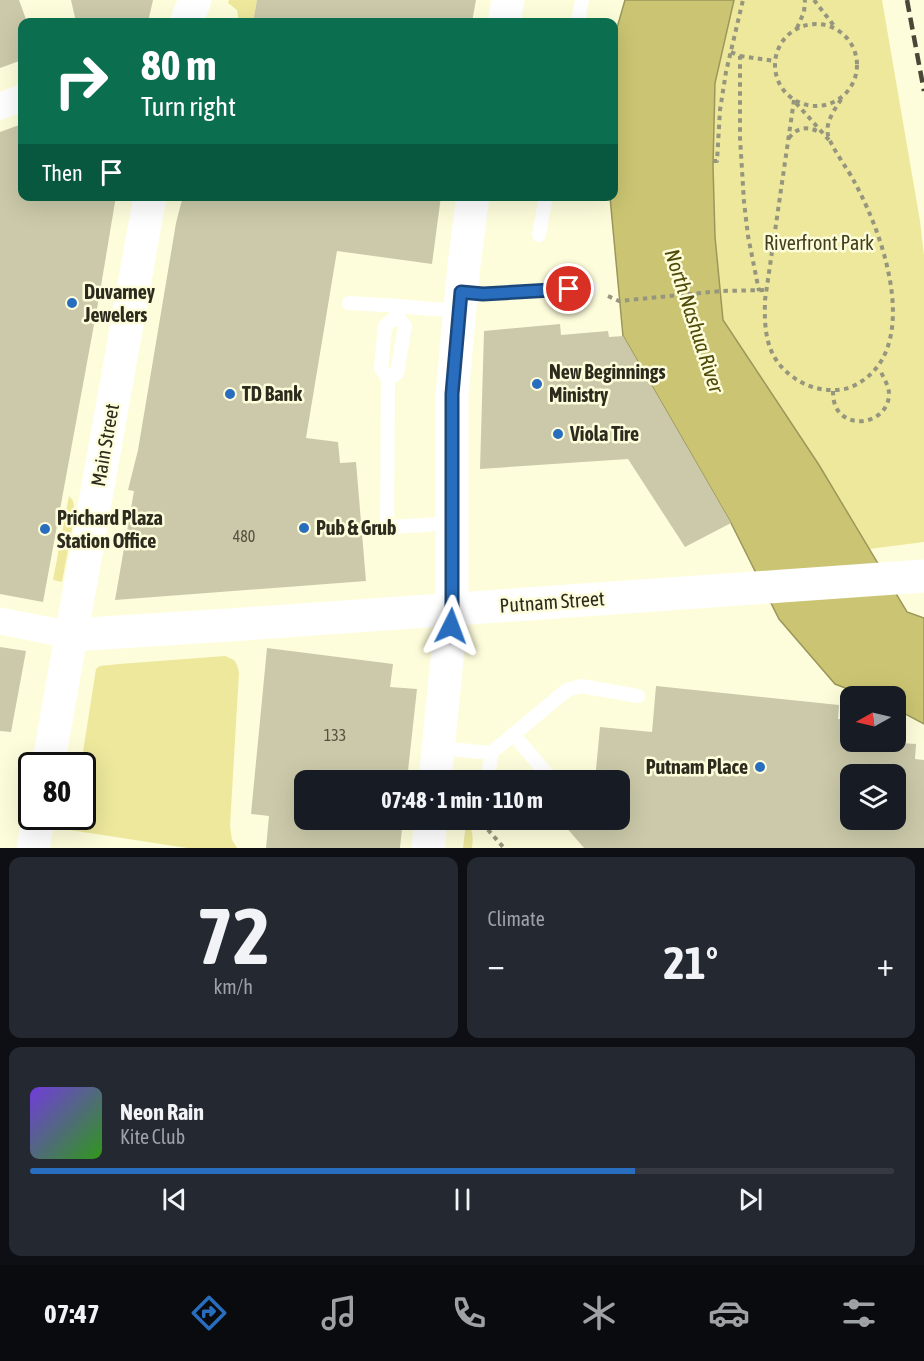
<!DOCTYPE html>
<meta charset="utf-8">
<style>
:root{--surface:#171b24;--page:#242831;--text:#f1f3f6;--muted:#9ea1a6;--line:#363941;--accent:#286dbe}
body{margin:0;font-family:"Asap Condensed",sans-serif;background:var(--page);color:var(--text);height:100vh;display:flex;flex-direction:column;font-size:22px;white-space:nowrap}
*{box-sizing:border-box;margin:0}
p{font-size:20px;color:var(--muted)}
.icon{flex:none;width:33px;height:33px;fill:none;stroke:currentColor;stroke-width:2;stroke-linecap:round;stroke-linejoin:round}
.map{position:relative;height:848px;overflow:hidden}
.panel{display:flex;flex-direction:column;gap:9px;padding:9px;background:#0d0f14;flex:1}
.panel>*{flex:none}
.guide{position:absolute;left:18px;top:18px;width:600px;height:183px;border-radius:12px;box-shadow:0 6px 24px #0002;background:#0b6e4f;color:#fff;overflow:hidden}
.needle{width:39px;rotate:262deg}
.buttons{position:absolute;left:840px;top:686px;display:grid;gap:12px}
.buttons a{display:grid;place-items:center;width:66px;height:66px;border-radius:12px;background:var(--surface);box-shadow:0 6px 24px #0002;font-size:30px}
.speed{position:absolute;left:18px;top:752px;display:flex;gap:12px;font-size:30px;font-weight:700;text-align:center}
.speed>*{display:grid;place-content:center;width:78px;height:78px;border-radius:50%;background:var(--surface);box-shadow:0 6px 24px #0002;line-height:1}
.speed .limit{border:3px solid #111;border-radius:9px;background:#fff;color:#111}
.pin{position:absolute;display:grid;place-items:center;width:51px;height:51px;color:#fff;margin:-26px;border:3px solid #fff;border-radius:50%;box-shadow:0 2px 6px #0007}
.me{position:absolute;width:66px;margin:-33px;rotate:3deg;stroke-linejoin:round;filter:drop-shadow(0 0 4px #0008)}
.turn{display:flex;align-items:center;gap:21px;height:126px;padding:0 24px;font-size:27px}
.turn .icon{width:78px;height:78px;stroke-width:2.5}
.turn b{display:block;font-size:42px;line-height:51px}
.then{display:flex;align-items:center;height:57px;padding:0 24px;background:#0003;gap:12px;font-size:22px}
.big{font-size:45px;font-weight:700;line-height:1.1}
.panel .tile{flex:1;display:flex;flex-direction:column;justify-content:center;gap:9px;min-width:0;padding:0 21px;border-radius:12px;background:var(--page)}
.panel .dial{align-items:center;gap:0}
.dial b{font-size:78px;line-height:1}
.song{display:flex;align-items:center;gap:18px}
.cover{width:72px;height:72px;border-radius:9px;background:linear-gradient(135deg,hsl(260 70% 55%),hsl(110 70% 35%))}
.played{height:6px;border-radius:3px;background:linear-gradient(90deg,var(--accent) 70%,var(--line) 70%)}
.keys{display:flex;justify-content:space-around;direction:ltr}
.heat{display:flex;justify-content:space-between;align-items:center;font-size:33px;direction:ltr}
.panel .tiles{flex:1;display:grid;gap:9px;grid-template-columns:1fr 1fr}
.tile:last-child{grid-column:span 2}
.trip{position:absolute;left:294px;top:770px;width:336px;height:60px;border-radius:12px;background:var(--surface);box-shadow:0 6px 24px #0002;font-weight:700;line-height:60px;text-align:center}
.menu{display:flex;height:96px;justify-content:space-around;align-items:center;background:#090b0e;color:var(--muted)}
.menu .icon{width:42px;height:42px}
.menu .on{color:var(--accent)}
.menu b{font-size:27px;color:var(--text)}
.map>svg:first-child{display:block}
.green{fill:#ede89c}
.water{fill:#cbc573;stroke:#9b975a;stroke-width:1.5}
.building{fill:#cbc9a9;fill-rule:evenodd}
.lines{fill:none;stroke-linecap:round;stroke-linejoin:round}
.path{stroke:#96957e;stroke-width:4;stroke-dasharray:4.5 4.5;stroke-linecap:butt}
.service{stroke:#fff;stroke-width:14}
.minor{stroke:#fff;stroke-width:27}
.secondary{stroke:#fff;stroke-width:33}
.trunk{stroke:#fff;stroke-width:33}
.rail{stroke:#494838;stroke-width:4.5;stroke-dasharray:12 6;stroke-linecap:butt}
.route-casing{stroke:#1a477c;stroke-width:15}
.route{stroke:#286dbe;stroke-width:10}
.poi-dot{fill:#286dbe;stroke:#fefddb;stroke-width:2}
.labels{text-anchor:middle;stroke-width:5;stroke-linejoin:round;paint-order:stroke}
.number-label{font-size:16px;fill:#545241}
.park-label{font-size:20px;fill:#413e1b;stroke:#fefddb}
.poi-label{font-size:20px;font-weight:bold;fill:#2c2b1e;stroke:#fefddb;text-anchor:start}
.street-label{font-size:20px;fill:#2c2b1e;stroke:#fefddb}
.water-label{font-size:21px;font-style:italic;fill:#504b0a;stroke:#fefddb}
</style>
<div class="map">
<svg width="924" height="848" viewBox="0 0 924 848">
<rect width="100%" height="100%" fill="#fefddb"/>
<g class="green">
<path d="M229,0H257L253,22H239L237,10L228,3Z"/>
<path d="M734,0H882L920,221L924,256V542L869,549L723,320L715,237L713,166L715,83Z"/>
<path d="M69,496L73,501L75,513L62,582L53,580Z"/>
<path d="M225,656L234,660L237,665L239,672L230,826L232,840L237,848H187L70,830L72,816H82V765H81L96,669L100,666L119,664Z"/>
<path d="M466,823C474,829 473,839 472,848H463Z"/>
</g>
<path class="water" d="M625,0H734L715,83L713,166L715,237L723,320L819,465L907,612L924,618V724L896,709V696H866L835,684L779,619L731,523L623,336L610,197L614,196V38Z"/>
<g class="building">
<path d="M0,0H19L27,22H22V60L0,68Z"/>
<path d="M71,0H153L148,22H76Z"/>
<path d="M257,0H476L472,22H253Z"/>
<path d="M22,124V196H116L100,292L43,602L0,594V132Z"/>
<path d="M183,196H441L432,264L337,251L306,438L338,442L340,463L356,462L366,581L115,600L134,491L128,490L138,450L176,223Z"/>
<path d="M560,324L561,335L608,331L609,337L623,336L731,523L685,547L628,459L480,469L484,331Z"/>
<path d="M0,647L26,651L11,732L0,731Z"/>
<path d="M267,648L393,664L390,687L417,689L407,780H304V819H403L400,848H266L269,816L251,814Z"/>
<path d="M656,686L839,705L838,719L850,720V741H901V743L916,744L915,759L924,760V848H584L559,819H620V780H595L600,727L652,732ZM850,774H896V819H850Z"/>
</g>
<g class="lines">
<g class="path">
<path d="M814,0L835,27"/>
<circle cx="816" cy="65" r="41"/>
<path d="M797,28L804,12L805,0"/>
<path d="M731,52L740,56V138L744,202L748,236L759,291"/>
<path d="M740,56L775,61"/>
<path d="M794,100L765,300C764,331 766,358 793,377C809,389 830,393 849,388C924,357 887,242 855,183C848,169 832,149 828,135C825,122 835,109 842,98"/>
<path d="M796,103L829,140"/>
<path d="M789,138C797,127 808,126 819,132"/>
<path d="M713,161H717L720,110L726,72L743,0"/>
<path d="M608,296L619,301L721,291L765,290"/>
<path d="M833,391C833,398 834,407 840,413C856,430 889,419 889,394C889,386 884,379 881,372"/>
<path d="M482,823L504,848"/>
</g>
<g class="service">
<path d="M578,22L582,0"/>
<path d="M539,235L546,196"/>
<path d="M461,292L483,294L591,288"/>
<path d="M349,303L399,306L397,314"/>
<path d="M399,306L431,309L459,310"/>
<path d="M388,379L397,373L405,326L397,316L385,326L381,368L388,379L387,527L426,525L452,522"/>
<path d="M513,734L552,780"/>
<path d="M439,748L491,753L488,780"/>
<path d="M491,753L567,690L581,686L638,696"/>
</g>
<g class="minor">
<path d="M0,106L22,98"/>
<path d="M0,621L71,635"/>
</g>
<path class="secondary" d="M71,635L244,624L924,576"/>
<g class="trunk">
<path d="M186,22L195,0"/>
<path d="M504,22L508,0"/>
<path d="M48,765L150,196"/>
<path d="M435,780L452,609V395L464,265L473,196"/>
<path d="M33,848L39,816"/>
<path d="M428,848L431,819"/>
</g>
<path class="rail" d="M907,0L924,91"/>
</g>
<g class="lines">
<defs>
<path id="route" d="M451,626L452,609V394L461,292L483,294L569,289"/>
</defs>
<use href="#route" class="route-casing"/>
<use href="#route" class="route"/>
</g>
<g class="poi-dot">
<circle cx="72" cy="303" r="6"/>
<circle cx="537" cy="384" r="6"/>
<circle cx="230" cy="394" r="6"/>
<circle cx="558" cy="434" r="6"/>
<circle cx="304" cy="528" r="6"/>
<circle cx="45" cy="529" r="6"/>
<circle cx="760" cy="767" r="6"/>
</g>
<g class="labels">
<g class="number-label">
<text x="244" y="542">480</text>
<text x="335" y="741">133</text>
</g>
<g class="park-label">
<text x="819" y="250">Riverfront Park</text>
</g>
<g class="poi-label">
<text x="84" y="299">Duvarney<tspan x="84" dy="23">Jewelers</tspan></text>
<text x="549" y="379">New Beginnings<tspan x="549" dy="23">Ministry</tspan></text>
<text x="242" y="401">TD Bank</text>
<text x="570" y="441">Viola Tire</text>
<text x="57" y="525">Prichard Plaza<tspan x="57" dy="23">Station Office</tspan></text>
<text x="316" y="535">Pub &amp; Grub</text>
<text x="748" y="774" text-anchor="end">Putnam Place</text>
</g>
<g class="street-label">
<text transform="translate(105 445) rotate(-80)" y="7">Main Street</text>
<text transform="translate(552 602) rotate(-4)" y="7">Putnam Street</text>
</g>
<g class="water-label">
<text transform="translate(694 321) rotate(72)" y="7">North Nashua River</text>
</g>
</g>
</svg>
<div class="buttons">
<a><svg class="needle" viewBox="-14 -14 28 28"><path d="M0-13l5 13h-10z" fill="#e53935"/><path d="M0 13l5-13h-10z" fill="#9ea1a6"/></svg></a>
<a><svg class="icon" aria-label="layers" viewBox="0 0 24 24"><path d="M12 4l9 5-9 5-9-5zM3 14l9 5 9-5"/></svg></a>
</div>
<div class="speed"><div class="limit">80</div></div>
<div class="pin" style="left:569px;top:289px;background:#d93025"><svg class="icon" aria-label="arrive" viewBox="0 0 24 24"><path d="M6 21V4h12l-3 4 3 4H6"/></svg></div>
<svg class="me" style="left:451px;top:626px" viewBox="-20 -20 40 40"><path d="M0-17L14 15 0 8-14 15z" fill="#286dbe" stroke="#fff" stroke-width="4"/></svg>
<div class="trip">07:48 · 1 min · 110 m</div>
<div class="guide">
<div class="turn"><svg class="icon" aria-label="right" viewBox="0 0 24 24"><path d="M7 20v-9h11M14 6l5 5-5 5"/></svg><div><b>80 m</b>Turn right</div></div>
<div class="then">Then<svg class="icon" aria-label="arrive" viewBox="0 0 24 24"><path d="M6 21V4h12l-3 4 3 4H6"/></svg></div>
</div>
</div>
<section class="panel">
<div class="tiles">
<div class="tile dial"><b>72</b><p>km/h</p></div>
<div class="tile"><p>Climate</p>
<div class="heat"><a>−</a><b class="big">21°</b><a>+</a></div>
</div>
<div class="tile">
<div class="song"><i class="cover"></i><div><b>Neon Rain</b><p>Kite Club</p></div></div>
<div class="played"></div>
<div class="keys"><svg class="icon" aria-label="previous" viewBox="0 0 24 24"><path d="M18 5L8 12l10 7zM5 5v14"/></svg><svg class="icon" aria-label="pause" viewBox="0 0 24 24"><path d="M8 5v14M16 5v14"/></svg><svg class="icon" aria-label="next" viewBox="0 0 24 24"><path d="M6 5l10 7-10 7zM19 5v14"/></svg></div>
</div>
</div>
</section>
<nav class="menu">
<b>07:47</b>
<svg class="icon on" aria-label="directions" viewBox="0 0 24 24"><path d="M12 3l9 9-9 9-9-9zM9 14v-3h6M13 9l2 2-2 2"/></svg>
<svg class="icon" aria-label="music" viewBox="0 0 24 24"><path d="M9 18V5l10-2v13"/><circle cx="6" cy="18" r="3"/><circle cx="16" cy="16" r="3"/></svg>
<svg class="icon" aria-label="phone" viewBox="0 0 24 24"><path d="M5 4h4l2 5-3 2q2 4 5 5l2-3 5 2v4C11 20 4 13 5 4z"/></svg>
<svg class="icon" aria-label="climate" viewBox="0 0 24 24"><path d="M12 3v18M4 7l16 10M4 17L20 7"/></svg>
<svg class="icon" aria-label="car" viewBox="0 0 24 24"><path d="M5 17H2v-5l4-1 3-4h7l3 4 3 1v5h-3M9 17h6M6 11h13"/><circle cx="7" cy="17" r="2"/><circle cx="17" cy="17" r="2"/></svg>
<svg class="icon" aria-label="filters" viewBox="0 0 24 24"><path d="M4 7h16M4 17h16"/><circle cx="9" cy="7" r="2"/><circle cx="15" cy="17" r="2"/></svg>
</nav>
